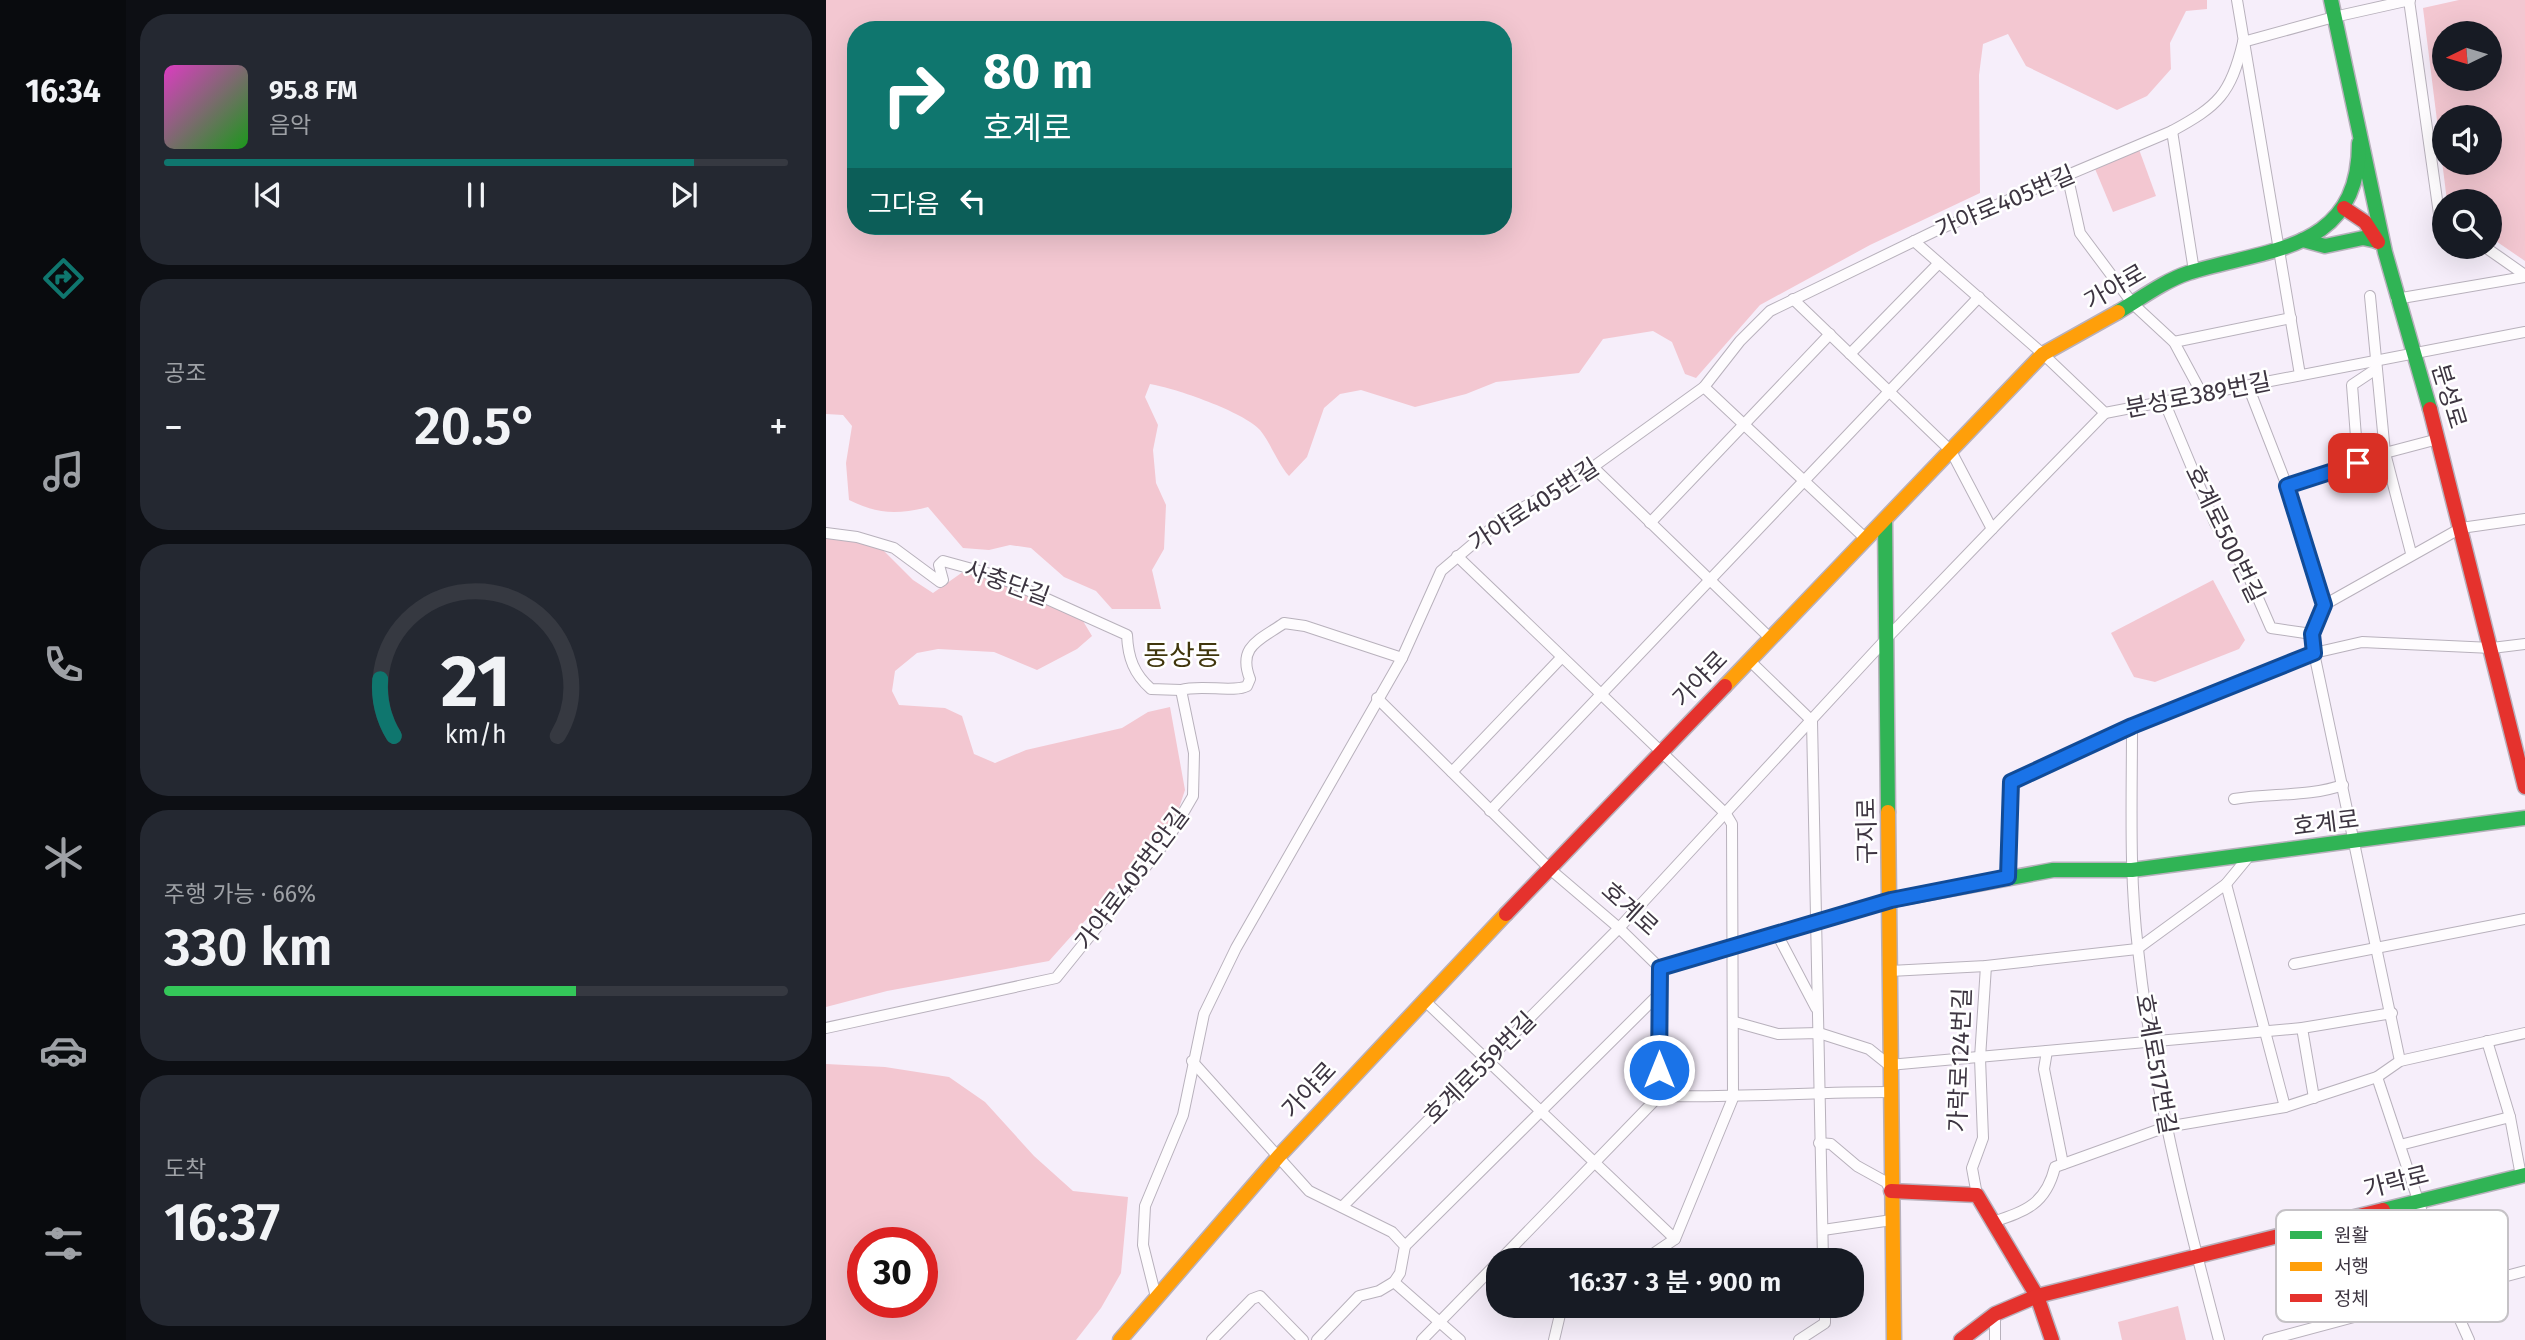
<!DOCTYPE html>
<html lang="ko">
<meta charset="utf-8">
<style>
:root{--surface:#171b24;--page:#242831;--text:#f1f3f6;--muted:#9ea1a6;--line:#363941;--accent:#0f766e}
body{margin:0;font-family:"Fira Sans","Noto Sans KR",sans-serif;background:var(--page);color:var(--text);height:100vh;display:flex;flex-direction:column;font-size:26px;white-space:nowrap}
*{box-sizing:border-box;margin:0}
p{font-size:23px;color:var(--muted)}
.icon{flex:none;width:38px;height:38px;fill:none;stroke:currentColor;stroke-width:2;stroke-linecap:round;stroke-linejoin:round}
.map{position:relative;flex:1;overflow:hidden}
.side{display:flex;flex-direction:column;gap:14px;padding:14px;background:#0d0f14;width:700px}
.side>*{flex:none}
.top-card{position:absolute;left:21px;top:21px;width:665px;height:214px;border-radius:28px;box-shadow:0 7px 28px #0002;background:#0f766e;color:#fff;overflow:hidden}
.needle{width:46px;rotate:265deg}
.controls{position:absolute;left:1606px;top:21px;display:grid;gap:14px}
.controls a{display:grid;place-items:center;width:70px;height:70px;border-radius:50%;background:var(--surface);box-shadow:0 7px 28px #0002;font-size:35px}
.speed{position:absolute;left:21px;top:1227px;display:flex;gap:14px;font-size:35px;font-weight:700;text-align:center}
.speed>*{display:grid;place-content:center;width:91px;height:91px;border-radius:50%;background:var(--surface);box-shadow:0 7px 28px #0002;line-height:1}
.speed .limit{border:10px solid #d22;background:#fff;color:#111}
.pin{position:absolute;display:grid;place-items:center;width:60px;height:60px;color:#fff;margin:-30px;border-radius:14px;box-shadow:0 4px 10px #0006}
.me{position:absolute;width:77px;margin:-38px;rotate:0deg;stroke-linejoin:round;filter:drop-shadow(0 0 5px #0008)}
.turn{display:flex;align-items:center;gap:24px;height:147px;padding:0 21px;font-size:32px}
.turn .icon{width:91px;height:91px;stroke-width:2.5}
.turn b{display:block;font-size:49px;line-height:60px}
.then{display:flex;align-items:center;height:66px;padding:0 21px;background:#0003;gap:14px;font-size:26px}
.big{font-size:52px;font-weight:600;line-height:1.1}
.side .tile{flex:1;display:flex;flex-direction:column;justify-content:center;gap:10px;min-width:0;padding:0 24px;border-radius:28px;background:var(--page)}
.side .dial{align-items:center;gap:0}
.dial svg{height:182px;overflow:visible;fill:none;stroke:var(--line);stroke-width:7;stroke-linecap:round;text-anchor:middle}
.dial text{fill:var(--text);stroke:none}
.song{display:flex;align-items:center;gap:21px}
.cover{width:84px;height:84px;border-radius:10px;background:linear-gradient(135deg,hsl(310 70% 55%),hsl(120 70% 35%))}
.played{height:7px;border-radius:4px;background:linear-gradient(90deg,var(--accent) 85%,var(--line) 85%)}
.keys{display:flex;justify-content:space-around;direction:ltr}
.heat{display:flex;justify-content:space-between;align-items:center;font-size:38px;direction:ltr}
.charge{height:10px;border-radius:5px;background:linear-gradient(90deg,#34c759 66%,var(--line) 0)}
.trip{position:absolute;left:660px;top:1248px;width:378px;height:70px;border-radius:28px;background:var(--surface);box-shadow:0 7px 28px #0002;font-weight:600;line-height:70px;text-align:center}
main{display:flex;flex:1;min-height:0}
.tab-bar{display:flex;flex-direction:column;width:126px;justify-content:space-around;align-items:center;background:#090b0e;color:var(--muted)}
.tab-bar .icon{width:49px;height:49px}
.tab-bar .active{color:var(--accent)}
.tab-bar b{font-size:32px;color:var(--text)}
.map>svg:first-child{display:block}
.green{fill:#f3c7d1;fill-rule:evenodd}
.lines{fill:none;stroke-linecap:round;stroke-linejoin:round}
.street-casing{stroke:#b8b1bc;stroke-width:12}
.fast-casing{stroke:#b8b1bc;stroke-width:17}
.slow-casing{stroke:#b8b1bc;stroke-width:17}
.jam-casing{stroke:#b8b1bc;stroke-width:17}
.street{stroke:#fefcfe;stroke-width:10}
.fast{stroke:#30b455;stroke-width:14}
.slow{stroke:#ff9f0a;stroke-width:14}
.jam{stroke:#e5322d;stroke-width:14}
.route-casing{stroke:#114b97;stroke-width:18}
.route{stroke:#1a73e8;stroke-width:12}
.labels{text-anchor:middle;stroke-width:5;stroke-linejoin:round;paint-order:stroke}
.street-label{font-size:24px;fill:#3d3541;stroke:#fff}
.quarter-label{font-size:28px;fill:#40360c;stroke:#fff}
.key{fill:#fff;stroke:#c5c2c6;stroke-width:2}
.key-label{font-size:19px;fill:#3d3541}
</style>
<main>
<nav class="tab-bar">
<b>16:34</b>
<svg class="icon active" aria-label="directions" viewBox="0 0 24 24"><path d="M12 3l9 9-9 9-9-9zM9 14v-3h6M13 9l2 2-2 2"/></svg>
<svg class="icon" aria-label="music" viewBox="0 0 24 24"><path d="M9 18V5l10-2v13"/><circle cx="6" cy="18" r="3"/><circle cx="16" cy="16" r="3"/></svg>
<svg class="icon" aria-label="phone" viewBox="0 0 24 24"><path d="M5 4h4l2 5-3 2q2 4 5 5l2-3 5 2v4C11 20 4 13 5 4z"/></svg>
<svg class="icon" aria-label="climate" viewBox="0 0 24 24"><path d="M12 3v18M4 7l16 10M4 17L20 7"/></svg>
<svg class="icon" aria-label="car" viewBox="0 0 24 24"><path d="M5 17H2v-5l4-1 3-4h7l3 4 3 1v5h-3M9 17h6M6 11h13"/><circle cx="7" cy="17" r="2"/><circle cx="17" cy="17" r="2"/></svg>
<svg class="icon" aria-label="filters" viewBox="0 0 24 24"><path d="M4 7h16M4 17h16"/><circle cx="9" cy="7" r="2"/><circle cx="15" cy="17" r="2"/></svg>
</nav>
<section class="side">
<div class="tile">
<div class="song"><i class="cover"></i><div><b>95.8 FM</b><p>음악</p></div></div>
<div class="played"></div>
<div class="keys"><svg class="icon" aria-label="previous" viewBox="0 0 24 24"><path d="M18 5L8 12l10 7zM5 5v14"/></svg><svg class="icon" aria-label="pause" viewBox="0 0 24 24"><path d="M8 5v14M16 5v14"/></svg><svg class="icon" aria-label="next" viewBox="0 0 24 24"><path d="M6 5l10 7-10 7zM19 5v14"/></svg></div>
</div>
<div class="tile"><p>공조</p>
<div class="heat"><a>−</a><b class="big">20.5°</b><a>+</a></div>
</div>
<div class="tile dial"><svg viewBox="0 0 100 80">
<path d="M14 69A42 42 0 1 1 86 69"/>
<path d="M14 69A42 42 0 0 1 8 44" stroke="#0f766e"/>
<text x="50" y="56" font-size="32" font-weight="700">21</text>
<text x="50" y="72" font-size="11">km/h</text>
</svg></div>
<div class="tile"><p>주행 가능 · 66%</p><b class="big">330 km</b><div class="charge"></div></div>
<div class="tile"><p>도착</p><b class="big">16:37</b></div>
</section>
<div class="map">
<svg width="1699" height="1340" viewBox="0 0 1699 1340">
<rect width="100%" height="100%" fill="#f6eefa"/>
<g class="green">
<path d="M0,0H1381V9L1360,11L1344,43L1345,69L1321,96L1291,110L1200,66L1182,34L1157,44L1153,75L1154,193L1044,245L934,305L870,378L859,374L846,342L827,331L777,339L753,373L670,382L640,394L589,407L535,390L514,394L498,408L481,457L463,476C451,462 444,442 434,430C418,412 349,388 324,384L319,397L332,425L327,450L330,483L340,505L338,549L326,570L335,609H286L270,591L238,577L205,548L184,545L163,550L137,548L102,507C71,515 51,514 23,500L20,463L26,426L17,415L0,414ZM30,30H677V226H30Z"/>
<path d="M1633,0H1699V261L1664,237V201H1621L1597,8ZM1664,33V79H1619V33ZM1664,117V163H1619V117Z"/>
<path d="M1311,144L1330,196L1287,212L1267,164Z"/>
<path d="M0,536L46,539L87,580L107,593L141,569L170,578L254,616L266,636L251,649L211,670L168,652L112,649L91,653L69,671L66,691L73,705L119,708L136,716L148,754L169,763L200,750L296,728L322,712L344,707L359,790L349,820L223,961L61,991L0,1007Z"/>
<path d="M1387,580L1419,640L1413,649L1329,682L1308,677L1285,633Z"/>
<path d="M0,1064L59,1067L123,1077L159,1102L208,1156L247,1191L302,1197L295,1273L275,1308L250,1340H0ZM96,1242V1302H37V1242Z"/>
<path d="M1352,1306L1360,1340H1296L1292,1322Z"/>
</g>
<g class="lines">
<defs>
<g id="street">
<path d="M1411,0L1474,375"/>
<path d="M1583,0L1613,214L1619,218"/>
<path d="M1417,42L1508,17L1584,0"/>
<path d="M1346,131L1368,271"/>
<path d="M1241,174L1254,233L1307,304L1348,342L1376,394"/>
<path d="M1088,241L1217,354L1279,413L1699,332"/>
<path d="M1659,247L1699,275"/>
<path d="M1544,296L1559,453L1585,553"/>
<path d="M1570,299L1699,277"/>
<path d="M1348,342L1465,318"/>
<path d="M1024,354L1113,263"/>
<path d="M1422,386L1461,486L1498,605L1486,634L1488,653L1574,1061"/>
<path d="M878,387L1039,538"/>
<path d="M1338,401L1389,523L1421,573L1445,628L1486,634"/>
<path d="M1559,453L1612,439"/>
<path d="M767,467L945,639"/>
<path d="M1461,486L1532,463L1526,385L1550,369"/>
<path d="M824,523L1004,334"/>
<path d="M1166,529L1279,413"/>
<path d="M0,533L31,537L68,548L114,582L117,580L113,565L117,561L168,575L301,635C302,658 308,674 325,689L355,690"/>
<path d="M631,556L900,814L906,824L907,1098L849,1239L824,1256L793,1260"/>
<path d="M1498,605L1635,528L1699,519"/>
<path d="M924,661L986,721L997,1260"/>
<path d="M551,698L725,870L793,928L834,968L1065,900"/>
<path d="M1306,726C1306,800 1303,875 1312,949C1326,1082 1359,1211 1393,1340"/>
<path d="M626,772L735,658"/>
<path d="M1408,799C1444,793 1483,797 1517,785"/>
<path d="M664,811L1153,297"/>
<path d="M1182,877L1185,781L1306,726L1488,653L1536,642L1666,648L1699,644"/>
<path d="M1400,884L1459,1107"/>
<path d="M951,934L990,1008"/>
<path d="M1468,964L1699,919"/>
<path d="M1064,971L1160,966L1311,949L1400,884L1424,855"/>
<path d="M598,1000L849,1239"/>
<path d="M909,1022L952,1034L993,1033L1043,1049L1063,1065L1476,1028L1566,1013"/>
<path d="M0,1028L230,978L342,839L367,796L368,753L355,690C375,684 408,693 421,686L424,679C411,646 434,640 458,623L479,626L576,658"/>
<path d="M1476,1028L1488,1098"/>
<path d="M1661,1041L1684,1117"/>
<path d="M1221,1051L1218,1069L1237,1164"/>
<path d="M366,1061L483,1191L566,1232L579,1246L574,1273L568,1282L553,1291L533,1296L491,1340"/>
<path d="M1551,1077L1626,1302L1643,1340"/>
<path d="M833,1096C910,1098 986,1092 1063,1092"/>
<path d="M993,1143L1005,1144L1031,1166L1060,1182L1065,1191"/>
<path d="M1574,1145L1684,1117L1695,1176"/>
<path d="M1151,1195L1146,1168L1157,1138L1154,1058L1160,966"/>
<path d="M516,1207L793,928L1061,638L1166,529L1125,451L967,299"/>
<path d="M1167,1222C1200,1211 1220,1204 1229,1167L1340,1127L1459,1107L1551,1077L1574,1061L1699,1033"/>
<path d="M997,1230L1066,1220"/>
<path d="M579,1246L834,993"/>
<path d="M674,1260L833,1096L834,968"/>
<path d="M568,1282L634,1340"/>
<path d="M330,1297L317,1245L319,1206L357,1115L378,1014L410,948L576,658L615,571L674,521L767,467L878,387L914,341L944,311L1109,231L1346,131C1392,106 1405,94 1417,42"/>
<path d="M1169,1314V1340"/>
<path d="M386,1340L426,1299L434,1296L477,1340"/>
<path d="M596,1340L672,1262"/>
<path d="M728,1340L736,1306"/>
<path d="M973,1340L999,1323V1306"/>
<path d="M1442,1340L1699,1271"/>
</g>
<g id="fast">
<path d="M1505,0L1559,252L1604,409"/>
<path d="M1477,240L1499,246L1537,238L1551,241"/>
<path d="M1292,312C1314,299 1338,281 1362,273C1443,248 1533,252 1533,143"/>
<path d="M1059,520L1062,812"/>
<path d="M1065,900L1227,870H1306L1699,818"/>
<path d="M1557,1210L1699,1175"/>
</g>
<g id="slow">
<path d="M899,686L1217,354L1292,312"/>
<path d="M1062,812L1068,1340"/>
<path d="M294,1340L453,1156L680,914"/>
</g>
<g id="jam">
<path d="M1518,208L1539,222L1552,242"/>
<path d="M1604,409L1699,787"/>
<path d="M680,914L899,686"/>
<path d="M1065,1191L1151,1195L1211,1296L1226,1340"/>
<path d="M1135,1340L1169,1314L1211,1296L1557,1210"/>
</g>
</defs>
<use href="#street" class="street-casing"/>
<use href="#fast" class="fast-casing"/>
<use href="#slow" class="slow-casing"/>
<use href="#jam" class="jam-casing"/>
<use href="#street" class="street"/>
<use href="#fast" class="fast"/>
<use href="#slow" class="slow"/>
<use href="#jam" class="jam"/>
</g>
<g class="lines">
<defs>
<path id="route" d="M833,1070L834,968L1065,900L1182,877L1185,782L1306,726L1488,653L1486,634L1498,605L1461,486L1532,463"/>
</defs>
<use href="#route" class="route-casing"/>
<use href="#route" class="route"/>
</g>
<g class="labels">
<g class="street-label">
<text transform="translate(1179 202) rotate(-23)" y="8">가야로405번길</text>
<text transform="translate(1289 287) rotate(-30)" y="8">가야로</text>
<text transform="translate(1372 395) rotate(-11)" y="8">분성로389번길</text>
<text transform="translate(1623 396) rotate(73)" y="8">분성로</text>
<text transform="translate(708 505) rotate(-33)" y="8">가야로405번길</text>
<text transform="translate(1399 534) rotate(64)" y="8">호계로500번길</text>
<text transform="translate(181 583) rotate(20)" y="8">사충단길</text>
<text transform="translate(874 679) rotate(-46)" y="8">가야로</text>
<text transform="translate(1500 823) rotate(-7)" y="8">호계로</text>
<text transform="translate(1041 831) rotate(-91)" y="8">구지로</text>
<text transform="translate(306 879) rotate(-53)" y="8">가야로405번안길</text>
<text transform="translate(804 909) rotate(42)" y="8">호계로</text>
<text transform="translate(1134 1060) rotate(-88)" y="8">가락로124번길</text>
<text transform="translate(1330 1064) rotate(80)" y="8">호계로517번길</text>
<text transform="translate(654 1068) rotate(-45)" y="8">호계로559번길</text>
<text transform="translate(483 1090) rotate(-47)" y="8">가야로</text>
<text transform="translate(1570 1182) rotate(-14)" y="8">가락로</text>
</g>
<g class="quarter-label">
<text x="356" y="665">동상동</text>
</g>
</g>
<rect x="1450" y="1210" width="232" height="112" rx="10" class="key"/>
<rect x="1464" y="1231" width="32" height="8" fill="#30b455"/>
<rect x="1464" y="1262" width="32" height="9" fill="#ff9f0a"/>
<rect x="1464" y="1294" width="32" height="8" fill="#e5322d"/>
<g class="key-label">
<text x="1508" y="1242">원활</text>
<text x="1508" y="1273">서행</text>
<text x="1508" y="1305">정체</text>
</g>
</svg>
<div class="controls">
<a><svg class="needle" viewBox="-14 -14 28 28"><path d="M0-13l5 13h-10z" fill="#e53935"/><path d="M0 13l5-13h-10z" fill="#9ea1a6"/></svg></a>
<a><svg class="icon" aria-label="sound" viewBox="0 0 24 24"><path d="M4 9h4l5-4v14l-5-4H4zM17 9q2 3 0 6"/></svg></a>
<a><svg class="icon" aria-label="search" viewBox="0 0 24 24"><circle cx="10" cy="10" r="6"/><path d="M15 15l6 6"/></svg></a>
</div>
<div class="speed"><div class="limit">30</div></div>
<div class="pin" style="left:1532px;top:463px;background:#d93025"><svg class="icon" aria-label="arrive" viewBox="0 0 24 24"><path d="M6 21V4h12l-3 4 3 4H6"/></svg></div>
<svg class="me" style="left:833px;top:1070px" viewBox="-20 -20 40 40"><circle r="17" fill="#1a73e8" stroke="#fff" stroke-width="3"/><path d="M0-11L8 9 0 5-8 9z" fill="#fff"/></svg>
<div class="trip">16:37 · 3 분 · 900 m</div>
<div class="top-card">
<div class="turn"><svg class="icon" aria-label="right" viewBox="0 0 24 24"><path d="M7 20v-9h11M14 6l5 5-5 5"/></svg><div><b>80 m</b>호계로</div></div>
<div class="then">그다음<svg class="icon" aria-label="left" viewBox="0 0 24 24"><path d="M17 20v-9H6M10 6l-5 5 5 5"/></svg></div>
</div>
</div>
</main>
